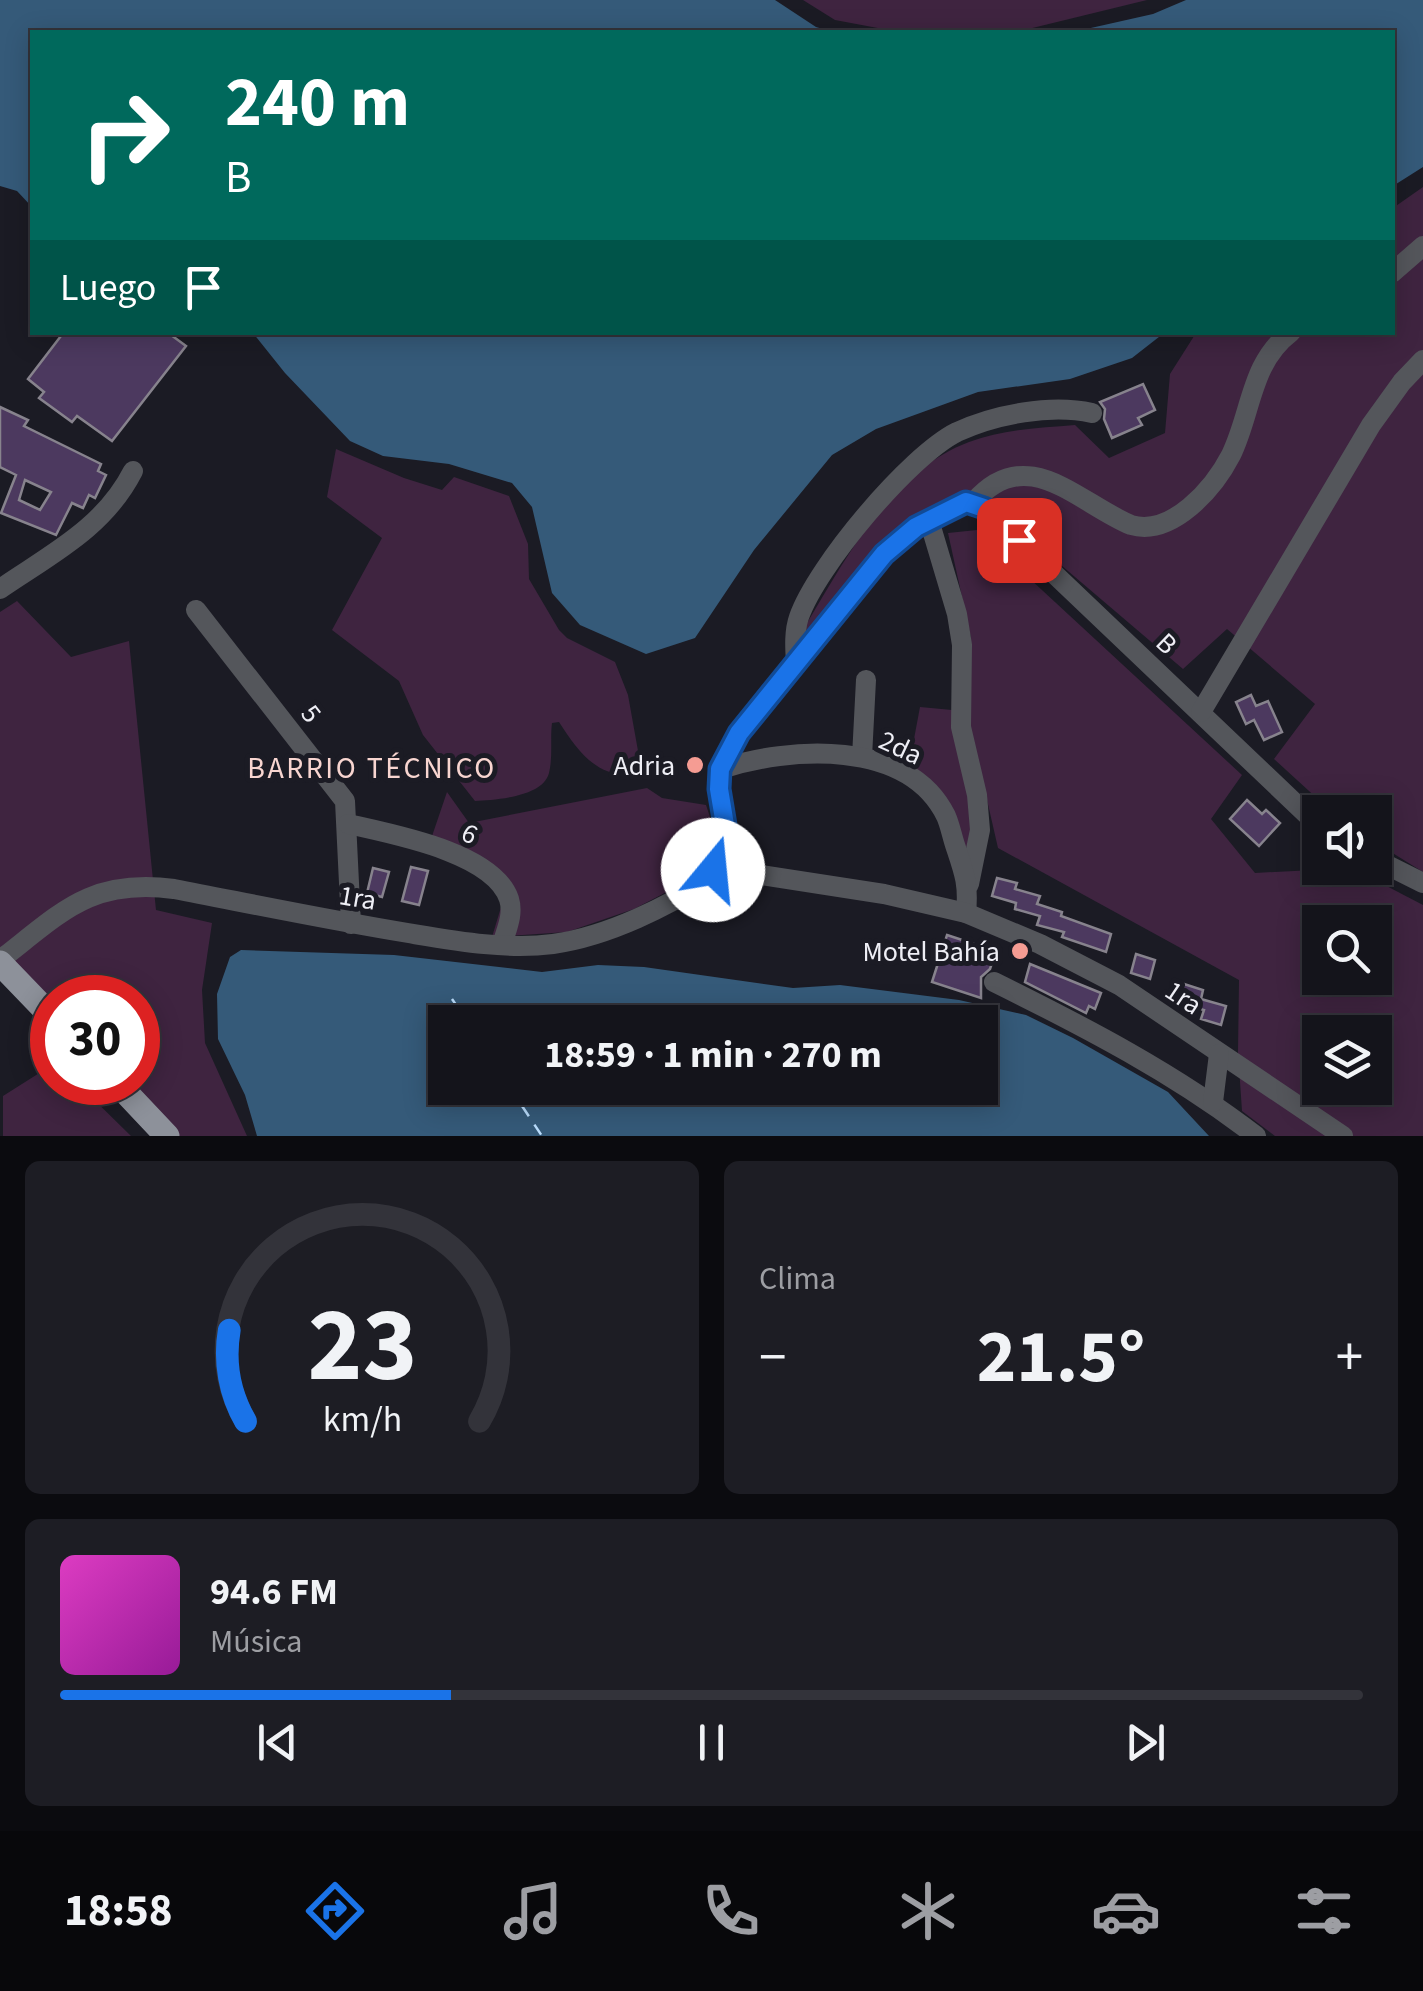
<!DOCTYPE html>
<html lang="es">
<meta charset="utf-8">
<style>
:root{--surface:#14141b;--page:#1d1d24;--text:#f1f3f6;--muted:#9d9ea3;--line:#33333a;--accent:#1a73e8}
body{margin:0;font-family:"Source Sans 3",sans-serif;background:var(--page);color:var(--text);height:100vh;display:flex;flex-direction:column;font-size:38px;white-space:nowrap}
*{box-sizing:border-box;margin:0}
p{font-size:32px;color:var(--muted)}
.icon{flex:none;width:55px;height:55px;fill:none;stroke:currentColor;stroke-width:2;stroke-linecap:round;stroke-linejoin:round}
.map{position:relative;height:1136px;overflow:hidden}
.side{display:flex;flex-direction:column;gap:25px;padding:25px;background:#0b0b0f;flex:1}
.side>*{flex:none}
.hud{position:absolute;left:30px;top:30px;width:1365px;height:305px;border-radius:0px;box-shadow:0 5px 25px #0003,0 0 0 2px var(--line);background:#00695c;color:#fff;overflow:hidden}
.tools{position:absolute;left:1302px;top:795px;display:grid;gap:20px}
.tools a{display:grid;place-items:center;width:90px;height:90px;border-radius:0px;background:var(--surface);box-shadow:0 5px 25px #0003,0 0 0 2px var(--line);font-size:50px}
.speed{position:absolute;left:30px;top:975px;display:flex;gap:20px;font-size:50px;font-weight:700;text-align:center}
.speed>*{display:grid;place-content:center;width:130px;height:130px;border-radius:50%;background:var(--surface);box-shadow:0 5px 25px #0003,0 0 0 2px var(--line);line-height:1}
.speed .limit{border:15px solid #d22;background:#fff;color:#111}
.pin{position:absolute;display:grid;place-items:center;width:85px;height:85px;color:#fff;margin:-42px;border-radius:20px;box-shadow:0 5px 15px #0006}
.me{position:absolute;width:110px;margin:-55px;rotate:17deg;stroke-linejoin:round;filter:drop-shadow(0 0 8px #0008)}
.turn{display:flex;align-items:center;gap:35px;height:210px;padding:0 30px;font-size:45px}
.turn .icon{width:130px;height:130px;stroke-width:2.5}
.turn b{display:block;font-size:70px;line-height:85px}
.then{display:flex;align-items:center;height:95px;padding:0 30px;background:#0003;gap:20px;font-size:38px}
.big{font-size:75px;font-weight:700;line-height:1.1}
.side .tile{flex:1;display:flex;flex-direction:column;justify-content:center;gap:15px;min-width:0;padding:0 35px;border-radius:15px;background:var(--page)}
.side .dial{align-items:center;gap:0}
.dial svg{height:260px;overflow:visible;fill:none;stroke:var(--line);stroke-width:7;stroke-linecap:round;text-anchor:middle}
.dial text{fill:var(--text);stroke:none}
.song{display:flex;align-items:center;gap:30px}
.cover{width:120px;height:120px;border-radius:15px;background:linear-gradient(135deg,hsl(310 70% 55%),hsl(300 70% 35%))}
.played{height:10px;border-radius:5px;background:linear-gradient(90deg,var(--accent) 30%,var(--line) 30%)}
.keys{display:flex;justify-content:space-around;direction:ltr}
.heat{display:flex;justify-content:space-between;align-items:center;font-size:55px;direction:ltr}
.side .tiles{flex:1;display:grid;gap:25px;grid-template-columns:1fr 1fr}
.tile:last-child{grid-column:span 2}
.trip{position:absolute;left:428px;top:1005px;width:570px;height:100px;border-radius:0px;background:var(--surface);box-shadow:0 5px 25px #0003,0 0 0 2px var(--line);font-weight:700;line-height:100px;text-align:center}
.tabs{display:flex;height:160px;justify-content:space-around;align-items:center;background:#08080b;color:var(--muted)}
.tabs .icon{width:70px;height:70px}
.tabs .active{color:var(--accent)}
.tabs b{font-size:45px;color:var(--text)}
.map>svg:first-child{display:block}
.green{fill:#3f2440;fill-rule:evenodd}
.water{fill:#355a79;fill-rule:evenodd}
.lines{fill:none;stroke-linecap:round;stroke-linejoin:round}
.ferry{stroke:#baddfd;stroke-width:2.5;stroke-dasharray:12 10;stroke-linecap:butt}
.building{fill:#4c395f;stroke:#87838d;stroke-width:2.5;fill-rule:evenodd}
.minor{stroke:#54565b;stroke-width:20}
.major{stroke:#8d919a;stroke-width:25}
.route-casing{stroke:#114b97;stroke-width:25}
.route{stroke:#1a73e8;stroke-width:18}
.poi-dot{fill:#f59c93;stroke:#1b1b24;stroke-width:4}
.labels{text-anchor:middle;stroke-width:10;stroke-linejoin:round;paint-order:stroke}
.street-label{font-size:28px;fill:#eeeef5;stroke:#1b1b24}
.poi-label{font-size:28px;fill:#eeeef5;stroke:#1b1b24;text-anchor:end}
.neighbourhood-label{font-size:30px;letter-spacing:2.5px;fill:#f8d5d0;stroke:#1b1b24}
</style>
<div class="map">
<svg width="1423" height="1136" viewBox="0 0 1423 1136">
<rect width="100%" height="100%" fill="#1b1b24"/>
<g class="green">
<path d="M803,0H1147L1016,32H899L835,20Z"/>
<path d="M1423,187V872L1375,842V812H1332L1274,759L1315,704L1227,629L1183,669L994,508L919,518L810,637L803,636L804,628C846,559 889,472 969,442C1004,429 1040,428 1075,425L1109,458L1165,433L1170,374L1196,333L1392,332L1393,208Z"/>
<path d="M336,449L404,478L442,490L454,477L509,496L528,544L529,579L559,630L567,638L615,662L628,695L640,762L631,775C595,776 577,750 559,722L552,723C550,738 553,757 549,773C543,797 495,800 475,801L423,735L399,681L332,630L382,538L327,497Z"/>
<path d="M977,530L1242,775L1211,819L1255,873L1352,868L1423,905V1136H1275L1242,1111L1238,1052L1239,980L998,848L966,708L971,638L948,533ZM1320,922H1375V978H1320ZM1320,1032H1375V1088H1320Z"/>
<path d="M17,601L71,657L129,641L156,910L212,923L202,990L205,1043L247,1136H177L125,1083L138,1082V998H52V1007L0,952V612Z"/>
<path d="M920,707L952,710L969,793L972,845L962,849L954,815L881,754V743L914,739Z"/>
<path d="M647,788L662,798L706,805L719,844L708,854L703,873L634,909L567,932L492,937L502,904L499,869L430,842L447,792L469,823Z"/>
<path d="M52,1065V1082L77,1083L131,1136H3V1096Z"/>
</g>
<g class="water">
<path d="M0,0H775L816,27L833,32H32V207L17,191L0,186Z"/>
<path d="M1186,0H1423V167L1393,186L1392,32H1073L1153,14Z"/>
<path d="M253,333H1164L1132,358L1070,379L978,392L876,429L832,455L754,550L695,638L646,654L580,625L552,593L532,507L512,483L449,464L383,456L350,441L285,373Z"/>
<path d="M241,950L394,955L542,972L598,965L644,967L793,988L840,985L959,1000L1026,1015L1073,1038L1168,1092L1209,1136H257L245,1095L218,1039L217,994L230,957ZM445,1022H980V1088H445Z"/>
</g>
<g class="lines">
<g class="ferry">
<path d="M452,999L468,1022"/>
<path d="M510,1088L542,1136"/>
</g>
</g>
<g class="building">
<path d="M64,332H167L186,346L112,441L77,416L72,422L39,398L44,392L28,379Z"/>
<path d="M1143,384L1155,410L1138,418L1142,425L1112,438L1104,419L1105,409L1100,402Z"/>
<path d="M0,407L28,420L24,426L101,464L98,471L106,475L95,498L89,495L83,508L72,503L56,535L1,513L16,475L0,467ZM25,480L51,492L40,510L19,500Z"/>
<path d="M1251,695L1256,706L1268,701L1282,732L1264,740L1254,720L1246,724L1236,702Z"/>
<path d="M1247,800L1262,814L1266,810L1280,823L1259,846L1230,819Z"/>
<path d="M411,867L428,871L419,905L402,901Z"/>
<path d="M373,868L389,872L382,897L367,893Z"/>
<path d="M997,878L1017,883L1015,889L1040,896L1037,904L1062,912L1061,916L1111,934L1106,952L1062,937L1064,932L1037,925L1040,916L1015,909L1016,903L992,896Z"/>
<path d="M947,935L996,951L990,969L981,977V998L932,982Z"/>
<path d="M1136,954L1155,960L1150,979L1131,973Z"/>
<path d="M1030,964L1101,993L1095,1009L1089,1006L1086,1013L1025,982Z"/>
<path d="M1184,984L1203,990L1201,999L1226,1006L1221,1025L1201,1019L1204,1010L1171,1000L1174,991L1181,993Z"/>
</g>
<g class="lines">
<g class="minor">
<path d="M1392,273L1423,246"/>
<path d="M974,502L984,507L1320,827"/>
<path d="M974,502C1027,441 1078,503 1131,525C1172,537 1214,488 1231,455C1252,412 1250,363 1291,332"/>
<path d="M929,520L957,614L962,645L961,727L977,795L980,830L969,884"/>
<path d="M0,589C51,554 104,528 133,471"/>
<path d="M196,610L345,801L351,924"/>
<path d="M796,662C795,648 794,631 799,617C817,566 909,456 957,432C996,414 1051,404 1092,413"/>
<path d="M1201,712L1371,425L1402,382L1423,360"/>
<path d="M862,757L866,680"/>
<path d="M721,769C788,747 908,738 946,816C950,825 952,836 955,845C964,872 969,884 966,913"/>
<path d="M348,824C391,834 493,852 509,899C514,915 506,930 502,945"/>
<path d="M729,849L719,789L721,769L739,733L884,554L916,527L958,504L974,502"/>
<circle cx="731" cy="868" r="18"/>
<path d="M1375,859L1423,883"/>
<path d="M749,873L884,894L966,913L1040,944L1119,985L1343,1136"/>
<path d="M0,960C61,913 90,878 174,889C252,904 329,920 408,933C456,941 505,950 553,944C610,936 667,906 715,877"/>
<path d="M994,982C1085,1027 1176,1074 1256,1136"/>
<path d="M1213,1102L1219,1054"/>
</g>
<g class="major">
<path d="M0,963L52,1017"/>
<path d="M116,1082L167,1136"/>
</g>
</g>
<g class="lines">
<defs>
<path id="route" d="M713,870L717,856L729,849L719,789L720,769L739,733L884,554L916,527L966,502L984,508L1019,540"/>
</defs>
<use href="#route" class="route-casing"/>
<use href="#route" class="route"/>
</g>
<g class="poi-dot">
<circle cx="695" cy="765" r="10"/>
<circle cx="1020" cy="951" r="10"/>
</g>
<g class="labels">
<g class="street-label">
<text transform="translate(1167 643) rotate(44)" y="10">B</text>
<text transform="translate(312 713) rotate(52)" y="10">5</text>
<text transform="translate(901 747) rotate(25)" y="10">2da</text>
<text transform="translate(470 833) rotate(25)" y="10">6</text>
<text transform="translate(358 897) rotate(10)" y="10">1ra</text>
<text transform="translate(1184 997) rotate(34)" y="10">1ra</text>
</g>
<g class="poi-label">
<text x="675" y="775">Adria</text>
<text x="1000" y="961">Motel Bahía</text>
</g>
<g class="neighbourhood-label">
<text x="372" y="778">BARRIO TÉCNICO</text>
</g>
</g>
</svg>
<div class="tools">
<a><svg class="icon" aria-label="sound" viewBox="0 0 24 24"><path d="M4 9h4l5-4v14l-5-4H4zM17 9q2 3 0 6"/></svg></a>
<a><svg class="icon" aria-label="search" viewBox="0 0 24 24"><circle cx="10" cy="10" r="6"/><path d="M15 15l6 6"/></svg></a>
<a><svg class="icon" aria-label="layers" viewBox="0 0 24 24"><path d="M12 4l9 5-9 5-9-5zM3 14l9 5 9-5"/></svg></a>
</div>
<div class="speed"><div class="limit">30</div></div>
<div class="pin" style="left:1019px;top:540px;background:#d93025"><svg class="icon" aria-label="arrive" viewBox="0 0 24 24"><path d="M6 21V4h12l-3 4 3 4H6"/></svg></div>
<svg class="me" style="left:713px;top:870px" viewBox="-20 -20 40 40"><circle r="19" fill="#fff"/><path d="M0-13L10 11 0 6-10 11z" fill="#1a73e8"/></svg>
<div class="trip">18:59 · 1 min · 270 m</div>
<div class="hud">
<div class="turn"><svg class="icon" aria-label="right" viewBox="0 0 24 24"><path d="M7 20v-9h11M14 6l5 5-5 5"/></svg><div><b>240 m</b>B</div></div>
<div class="then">Luego<svg class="icon" aria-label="arrive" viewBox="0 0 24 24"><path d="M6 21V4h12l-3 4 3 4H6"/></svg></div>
</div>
</div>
<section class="side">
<div class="tiles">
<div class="tile dial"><svg viewBox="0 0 100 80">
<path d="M14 69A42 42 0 1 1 86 69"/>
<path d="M14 69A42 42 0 0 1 9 41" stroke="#1a73e8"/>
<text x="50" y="56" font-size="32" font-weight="700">23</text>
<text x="50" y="72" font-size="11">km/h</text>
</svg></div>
<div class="tile"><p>Clima</p>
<div class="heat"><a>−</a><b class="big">21.5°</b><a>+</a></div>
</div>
<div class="tile">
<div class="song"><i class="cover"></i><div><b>94.6 FM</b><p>Música</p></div></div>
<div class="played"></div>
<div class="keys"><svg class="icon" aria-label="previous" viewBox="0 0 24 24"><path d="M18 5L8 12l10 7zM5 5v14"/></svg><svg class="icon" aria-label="pause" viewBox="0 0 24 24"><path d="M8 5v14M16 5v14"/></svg><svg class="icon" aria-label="next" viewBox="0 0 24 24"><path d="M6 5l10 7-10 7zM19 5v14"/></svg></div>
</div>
</div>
</section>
<nav class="tabs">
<b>18:58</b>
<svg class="icon active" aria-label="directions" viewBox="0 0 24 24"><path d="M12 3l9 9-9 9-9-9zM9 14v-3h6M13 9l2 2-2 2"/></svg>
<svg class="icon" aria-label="music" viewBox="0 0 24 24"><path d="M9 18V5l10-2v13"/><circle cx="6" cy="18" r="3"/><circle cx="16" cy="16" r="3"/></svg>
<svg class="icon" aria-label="phone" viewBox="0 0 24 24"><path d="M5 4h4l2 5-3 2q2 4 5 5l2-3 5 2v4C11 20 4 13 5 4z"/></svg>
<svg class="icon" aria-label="climate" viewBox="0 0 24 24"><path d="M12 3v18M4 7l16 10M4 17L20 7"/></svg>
<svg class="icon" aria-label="car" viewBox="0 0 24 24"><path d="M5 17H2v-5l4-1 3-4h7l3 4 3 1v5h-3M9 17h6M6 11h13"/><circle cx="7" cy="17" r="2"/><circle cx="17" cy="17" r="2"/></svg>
<svg class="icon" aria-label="filters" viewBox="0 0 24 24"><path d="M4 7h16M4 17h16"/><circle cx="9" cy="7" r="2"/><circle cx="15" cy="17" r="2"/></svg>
</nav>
